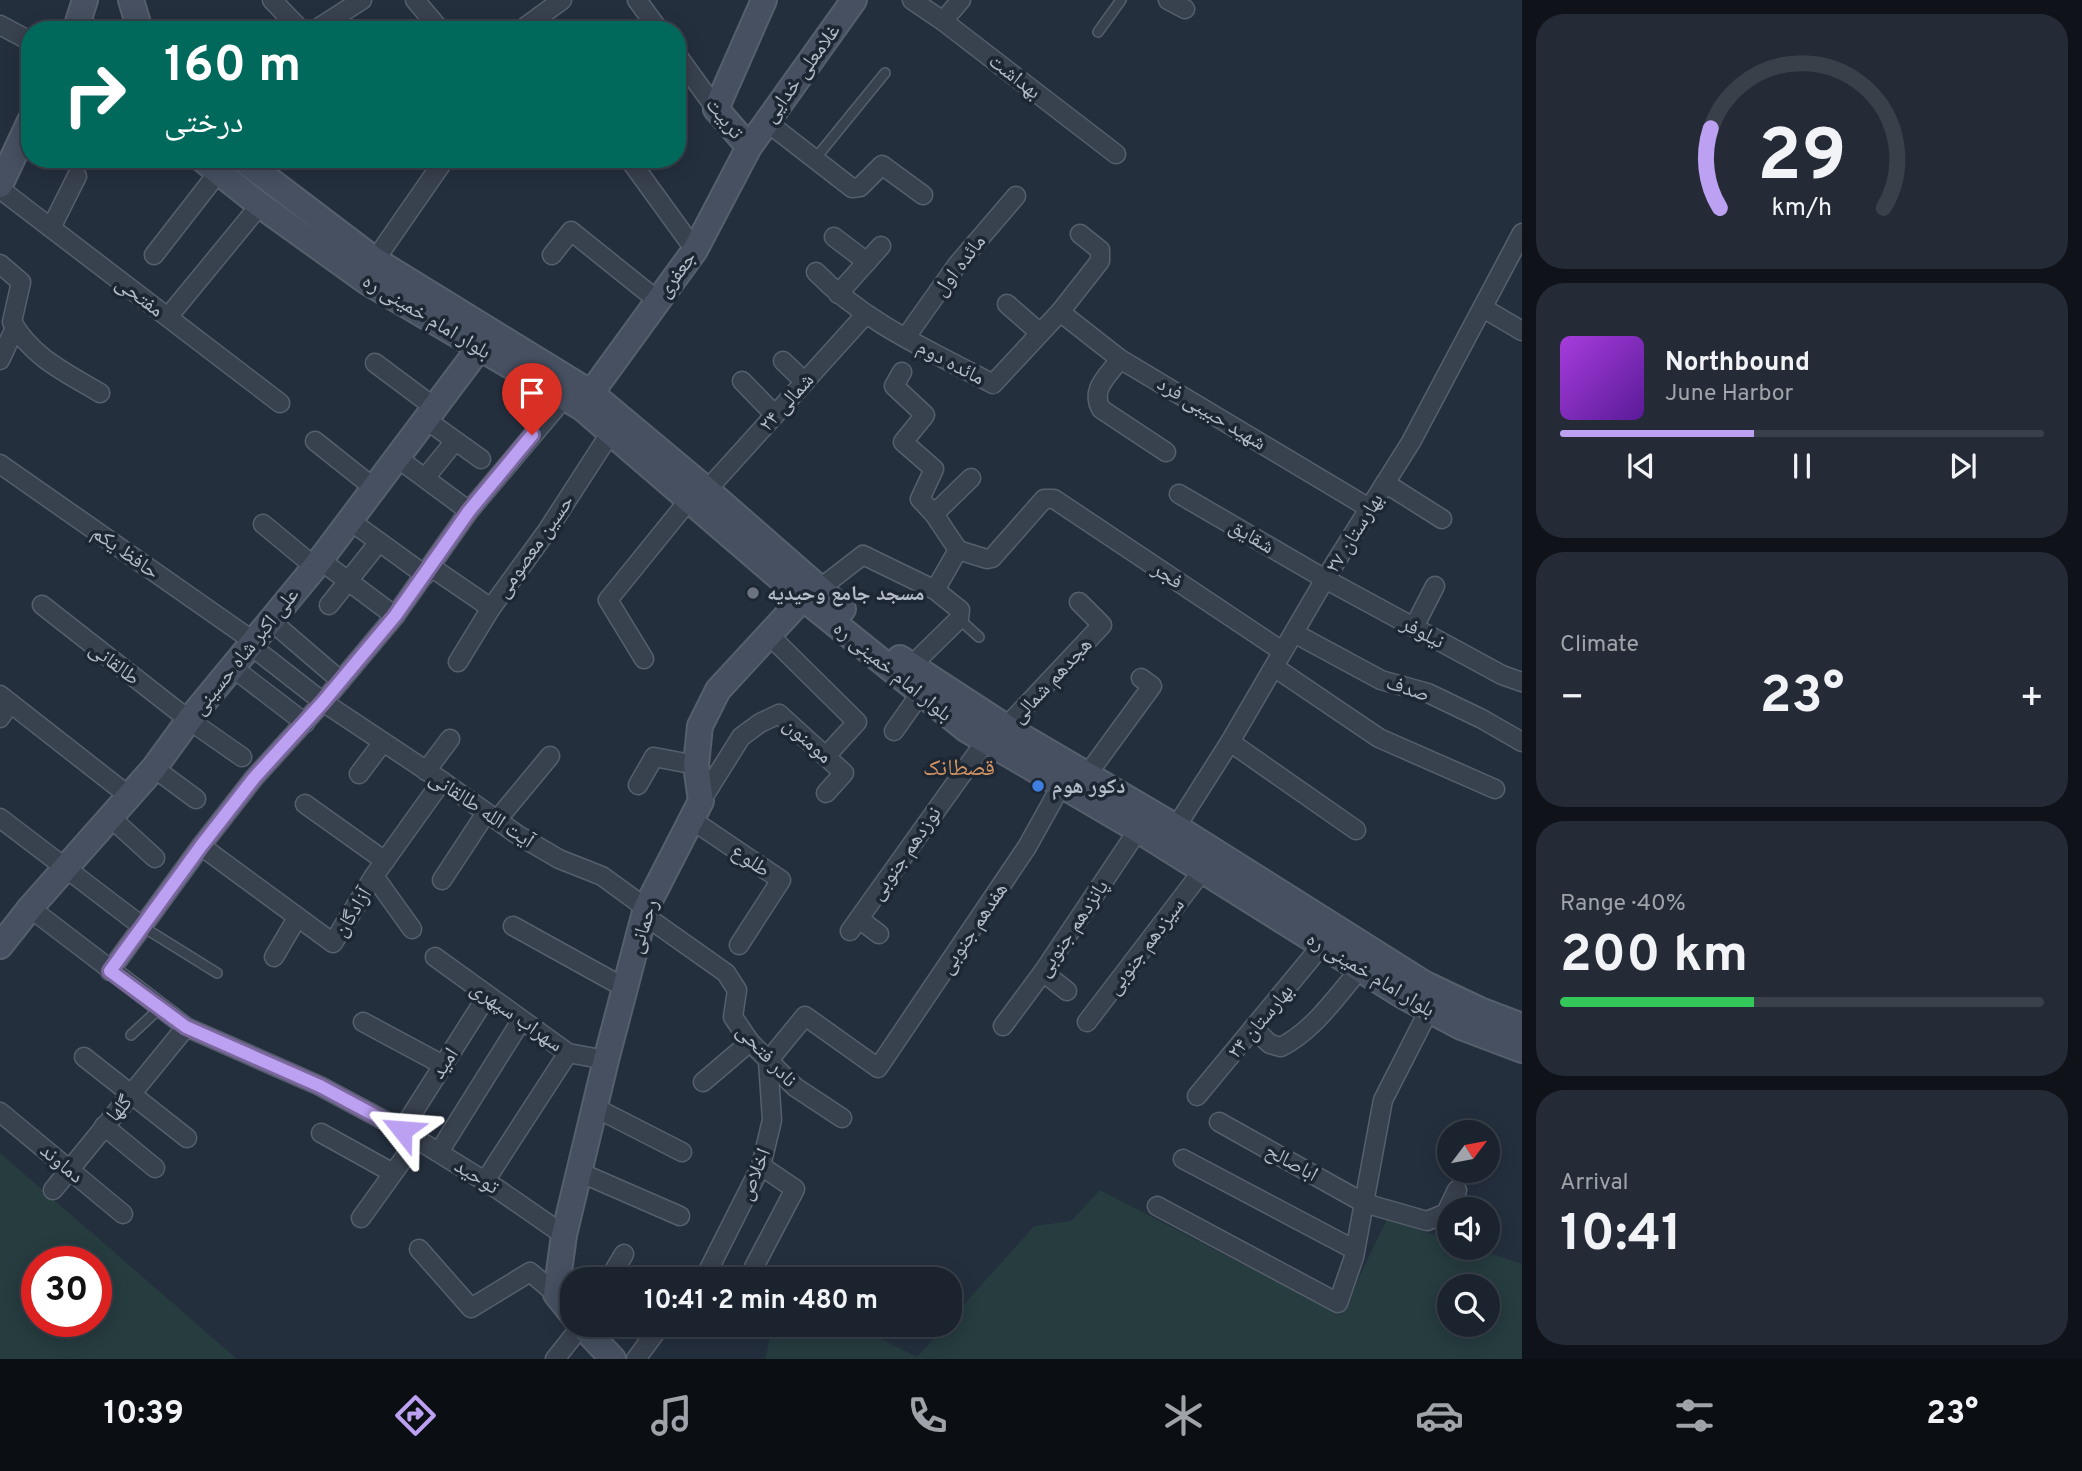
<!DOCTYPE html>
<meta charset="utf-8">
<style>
:root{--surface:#1b232e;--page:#242b36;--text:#f1f3f6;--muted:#a0a4aa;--line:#39404a;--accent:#bca0f2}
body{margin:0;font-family:Overpass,"Noto Naskh Arabic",sans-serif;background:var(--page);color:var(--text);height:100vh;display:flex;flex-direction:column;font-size:26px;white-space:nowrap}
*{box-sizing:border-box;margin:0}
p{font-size:23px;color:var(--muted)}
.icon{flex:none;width:38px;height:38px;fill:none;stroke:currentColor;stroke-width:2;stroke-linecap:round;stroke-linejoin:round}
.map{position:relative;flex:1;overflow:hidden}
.drawer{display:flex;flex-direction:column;gap:14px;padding:14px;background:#0f1319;width:560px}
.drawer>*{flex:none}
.guide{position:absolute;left:21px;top:21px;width:665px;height:147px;border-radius:28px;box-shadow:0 4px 18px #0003,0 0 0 2px var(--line);background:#00695c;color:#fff;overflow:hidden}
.needle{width:46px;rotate:58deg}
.controls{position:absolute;left:1437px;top:1120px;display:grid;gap:14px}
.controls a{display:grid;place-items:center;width:63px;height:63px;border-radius:50%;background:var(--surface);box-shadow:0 4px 18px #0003,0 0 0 2px var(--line);font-size:35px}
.speed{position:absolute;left:21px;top:1246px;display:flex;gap:14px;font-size:35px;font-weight:700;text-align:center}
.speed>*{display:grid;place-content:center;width:91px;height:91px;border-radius:50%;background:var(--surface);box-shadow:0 4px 18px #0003,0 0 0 2px var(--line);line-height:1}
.speed .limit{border:10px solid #d22;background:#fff;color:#111}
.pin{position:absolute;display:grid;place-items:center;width:60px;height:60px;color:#fff;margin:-72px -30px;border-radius:50% 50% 50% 0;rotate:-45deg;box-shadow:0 0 7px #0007}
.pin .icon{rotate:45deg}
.me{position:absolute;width:77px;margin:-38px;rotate:298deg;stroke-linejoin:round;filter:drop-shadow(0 0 5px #0008)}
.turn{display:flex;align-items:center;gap:24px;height:147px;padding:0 28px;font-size:32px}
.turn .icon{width:91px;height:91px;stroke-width:2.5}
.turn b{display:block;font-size:49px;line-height:60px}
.big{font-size:52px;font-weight:700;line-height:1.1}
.drawer .tile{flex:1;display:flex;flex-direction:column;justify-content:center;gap:10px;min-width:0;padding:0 24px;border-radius:28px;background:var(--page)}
.drawer .dial{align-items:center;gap:0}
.dial svg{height:182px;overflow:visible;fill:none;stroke:var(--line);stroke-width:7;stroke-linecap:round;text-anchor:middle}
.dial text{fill:var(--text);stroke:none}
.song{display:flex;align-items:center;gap:21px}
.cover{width:84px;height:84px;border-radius:10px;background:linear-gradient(135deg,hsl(280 70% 55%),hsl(270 70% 35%))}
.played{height:7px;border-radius:4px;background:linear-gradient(90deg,var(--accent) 40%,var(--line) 40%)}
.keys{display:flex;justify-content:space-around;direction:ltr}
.heat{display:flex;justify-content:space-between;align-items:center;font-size:38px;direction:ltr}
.charge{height:10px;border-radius:5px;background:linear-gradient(90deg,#34c759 40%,var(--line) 0)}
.trip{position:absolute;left:560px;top:1267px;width:402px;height:70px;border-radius:28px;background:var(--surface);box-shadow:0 4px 18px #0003,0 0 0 2px var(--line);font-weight:700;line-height:70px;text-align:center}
.dock{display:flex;height:112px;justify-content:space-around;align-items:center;background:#0b0e12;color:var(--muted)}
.dock .icon{width:49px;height:49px}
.dock .current{color:var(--accent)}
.dock b{font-size:32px;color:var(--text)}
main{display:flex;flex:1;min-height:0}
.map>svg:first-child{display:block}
.green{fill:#263c3f;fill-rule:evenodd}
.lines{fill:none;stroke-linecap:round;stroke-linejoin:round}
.lane-casing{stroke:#565f6c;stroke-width:12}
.street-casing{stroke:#565f6c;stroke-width:21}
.secondary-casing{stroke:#565f6c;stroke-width:28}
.lane{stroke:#38414e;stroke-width:9}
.street{stroke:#38414e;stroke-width:18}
.secondary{stroke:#465061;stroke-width:24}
.route-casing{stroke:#7a689d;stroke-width:18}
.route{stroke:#bca0f2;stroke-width:12}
.worship-dot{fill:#6b7280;stroke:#1d2633;stroke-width:2.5}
.shop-dot{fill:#3f7fe0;stroke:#1d2633;stroke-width:2.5}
.labels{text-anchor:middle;stroke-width:7;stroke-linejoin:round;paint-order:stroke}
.street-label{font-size:21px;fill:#b4bcc9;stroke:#1d2633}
.poi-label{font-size:21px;font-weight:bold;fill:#b4bcc9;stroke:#1d2633;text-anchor:start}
.neighbourhood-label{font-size:23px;fill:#d59563;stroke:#1d2633}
</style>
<main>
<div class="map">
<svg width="1522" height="1359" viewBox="0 0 1522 1359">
<rect width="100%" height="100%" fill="#242f3e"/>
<g class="green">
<path d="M0,1153L237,1359H0ZM37,1262H96V1321H37Z"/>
<path d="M1100,1190L1341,1315L1387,1219L1449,1240V1248H1474L1522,1264V1359H765L773,1325H853L917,1357L946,1325H950V1320L1034,1226L1071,1221ZM1449,1286H1488V1325H1449Z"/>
</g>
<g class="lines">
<defs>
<g id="lane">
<path d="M1098,32L1121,0"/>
<path d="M815,159L885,73"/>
<path d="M959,619L979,637"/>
<path d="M143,927L217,973"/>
<path d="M131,1035L160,1008"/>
</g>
<g id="street">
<path d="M272,0L301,30"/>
<path d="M415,0L437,26"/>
<path d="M637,0L659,30"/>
<path d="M912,0L943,21L1116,154"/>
<path d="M1168,0L1185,9"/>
<path d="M943,21L961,0"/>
<path d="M0,25L30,41"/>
<path d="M315,30L362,0"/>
<path d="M521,30L562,0"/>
<path d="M677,55L716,109"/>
<path d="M767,122L852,188L860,187L882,165L923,195"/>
<path d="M629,159L695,250"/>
<path d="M0,189L280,403"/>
<path d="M51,228L77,176"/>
<path d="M834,237L867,262"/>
<path d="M154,255L217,174"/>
<path d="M552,255L571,231L657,300"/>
<path d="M375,260L445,159"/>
<path d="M0,264L21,282L12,322C33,358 65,372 100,393"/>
<path d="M816,272C865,323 931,351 993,384L1060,312L1100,261V250L1080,234"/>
<path d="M838,294L881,246"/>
<path d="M1007,304L1040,333"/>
<path d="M1483,308L1522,331"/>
<path d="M1060,312L1120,359L1369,508"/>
<path d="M168,317L260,205"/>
<path d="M906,337L957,265L1016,196"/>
<path d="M1120,359C1108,376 1090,389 1101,409L1166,452"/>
<path d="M0,360L15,328"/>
<path d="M783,361L805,382"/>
<path d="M375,363L434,407"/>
<path d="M902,372L894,386L925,415L903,442L934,469L920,499L934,514L958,550L935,590"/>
<path d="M742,381L775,415"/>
<path d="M425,419L481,459"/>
<path d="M315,441L374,488"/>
<path d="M396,457L469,511"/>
<path d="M0,464L253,641"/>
<path d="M425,478L455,441"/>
<path d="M1385,483L1442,519"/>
<path d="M707,490L865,315"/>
<path d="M1179,494L1325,579L1502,675L1522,682"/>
<path d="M934,514L971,478"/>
<path d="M349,520L425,575"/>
<path d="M263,524L315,567"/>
<path d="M958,550L987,559L992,558L1044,499H1054L1282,651"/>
<path d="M320,560L395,616"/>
<path d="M431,567L491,608"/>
<path d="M819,589L863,555L935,590L960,610L959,619L910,667"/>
<path d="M42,605L189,720L242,757"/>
<path d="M329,605L379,542"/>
<path d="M270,620L341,681"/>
<path d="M1414,627L1435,586"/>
<path d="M1294,633L1381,680L1428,693L1482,719L1522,742"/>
<path d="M770,636L857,722L826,756"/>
<path d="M250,645L323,702L442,781L518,835L559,859L602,876L646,908"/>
<path d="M644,659L608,600L689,500"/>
<path d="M458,662L491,608L547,531L611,432"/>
<path d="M232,667L305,723"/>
<path d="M1274,667L1379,738L1495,789"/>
<path d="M0,695L129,796"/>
<path d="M0,718L10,703"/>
<path d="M1006,727L1102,625L1079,602"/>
<path d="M894,731L920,694"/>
<path d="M1230,742L1356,830"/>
<path d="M154,768L196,799"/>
<path d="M426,771L450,739"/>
<path d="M359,774L383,742"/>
<path d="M1087,775L1152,686L1141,678"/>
<path d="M638,785L654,757L696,765"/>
<path d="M701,801L741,737L760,723L779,714L844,773L826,793"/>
<path d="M305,804L385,861"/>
<path d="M110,817L155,858"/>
<path d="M0,818L143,927"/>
<path d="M497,820L550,756"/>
<path d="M692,820L781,880L739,945"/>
<path d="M1176,827L1230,742L1325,579L1411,442L1522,233"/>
<path d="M201,846L333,943L374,876L442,781"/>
<path d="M374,876L412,929"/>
<path d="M442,880L486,813"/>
<path d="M30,908L186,1027L320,1086L402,1130L499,1190L564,1235"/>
<path d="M644,915L726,973L737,990L733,1017L750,1042L795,1087L842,1118"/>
<path d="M859,919L879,934"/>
<path d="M513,926L625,988"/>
<path d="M850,931L985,742"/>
<path d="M274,957L297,918"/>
<path d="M435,957L568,1053L606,1060"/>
<path d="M110,971L201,846L254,778L323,702L395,616L469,511L564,398"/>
<path d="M1043,972L1067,991"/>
<path d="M363,1022L443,1065"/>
<path d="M1087,1022L1203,870"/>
<path d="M1003,1026L1043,972L1138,830"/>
<path d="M1253,1028L1270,1044L1281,1047C1314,1030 1336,997 1360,969"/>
<path d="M84,1057L187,1138"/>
<path d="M703,1082L750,1042"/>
<path d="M1197,1096L1322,945"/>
<path d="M594,1107L682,1152"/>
<path d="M0,1112L123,1214"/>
<path d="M1219,1122L1364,1203L1427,1221L1446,1213L1457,1190"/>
<path d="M104,1126L155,1168"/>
<path d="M402,1130L487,996"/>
<path d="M321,1133L393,1173"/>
<path d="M439,1152L521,1021"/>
<path d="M1183,1159L1355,1250"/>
<path d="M579,1172L680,1216"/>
<path d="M485,1181L568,1053"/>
<path d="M53,1190L186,1027"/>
<path d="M1157,1206L1338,1303L1354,1257L1383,1100L1429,1010"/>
<path d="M361,1218L417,1140"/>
<path d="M419,1249L471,1308L530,1272L556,1294"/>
<path d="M609,1279L624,1254"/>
<path d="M704,1279L761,1166L772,1120L768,1061L805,1016L878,1068L1027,847L1062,784"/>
<path d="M751,1279L754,1267L795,1189L761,1166"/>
<path d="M555,1359L582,1325"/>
<path d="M636,1359L661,1325"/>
</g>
<g id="secondary">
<path d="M85,0L78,22L86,30"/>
<path d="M131,0L140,30"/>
<path d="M749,147L716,109L764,0"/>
<path d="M202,159L260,205L367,282L582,408L803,598L967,730L1138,830L1403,996L1461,1027L1522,1050"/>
<path d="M242,159L375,260L591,393L707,490L843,609"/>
<path d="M0,185L30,121"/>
<path d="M591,393L695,250L749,147L854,0"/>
<path d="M900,658L1006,727L1176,827L1425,984L1480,1010L1522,1026"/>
<path d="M0,946L30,908L154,768L189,720L315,567L480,347"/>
<path d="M572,1314L556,1294L564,1235L606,1060L646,908L701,801L696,765L700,726L718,690L803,598L815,591"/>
<path d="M581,1325L613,1359"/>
</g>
</defs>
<use href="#lane" class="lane-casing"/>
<use href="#street" class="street-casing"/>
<use href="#secondary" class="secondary-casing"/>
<use href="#lane" class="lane"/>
<use href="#street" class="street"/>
<use href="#secondary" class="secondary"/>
</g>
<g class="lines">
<defs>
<path id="route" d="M402,1130L320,1086L186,1027L110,971L201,846L254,778L323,702L395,616L469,511L532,435"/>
</defs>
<use href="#route" class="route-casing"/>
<use href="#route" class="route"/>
</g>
<circle class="worship-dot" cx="753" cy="593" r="7"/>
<circle class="shop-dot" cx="1038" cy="786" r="7"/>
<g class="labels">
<g class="street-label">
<text transform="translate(801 73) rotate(-54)" y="7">غلامعلی خدایی</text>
<text transform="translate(1015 76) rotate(38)" y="7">بهداشت</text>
<text transform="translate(725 118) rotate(51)" y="7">تربیت</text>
<text transform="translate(959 265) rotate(-52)" y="7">مائده اول</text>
<text transform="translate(676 274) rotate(-54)" y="7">جعفری</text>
<text transform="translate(140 296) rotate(37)" y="7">مفتحی</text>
<text transform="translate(427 316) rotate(31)" y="7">بلوار امام خمینی ره</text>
<text transform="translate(951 362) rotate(28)" y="7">مائده دوم</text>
<text transform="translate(786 402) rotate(-48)" y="7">۲۴ شمالی</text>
<text transform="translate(1212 413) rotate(31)" y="7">شهید حبیبی فرد</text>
<text transform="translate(1354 533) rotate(-58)" y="7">بهارستان ۲۷</text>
<text transform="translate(1252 536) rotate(30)" y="7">شقایق</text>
<text transform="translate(534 546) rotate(-55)" y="7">حسین معصومی</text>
<text transform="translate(126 552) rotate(35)" y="7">حافظ یکم</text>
<text transform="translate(1168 575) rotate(34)" y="7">فجر</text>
<text transform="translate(1423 632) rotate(28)" y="7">نیلوفر</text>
<text transform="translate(245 651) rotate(-51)" y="7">علی اکبر شاه حسینی</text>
<text transform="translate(115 663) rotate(38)" y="7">طالقانی</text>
<text transform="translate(893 671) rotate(39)" y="7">بلوار امام خمینی ره</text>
<text transform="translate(1051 680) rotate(-47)" y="7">هجدهم شمالی</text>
<text transform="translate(1408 688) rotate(18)" y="7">صدف</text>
<text transform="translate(808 740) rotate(42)" y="7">مومنون</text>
<text transform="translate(482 809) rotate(34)" y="7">آیت الله طالقانی</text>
<text transform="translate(905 853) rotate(-55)" y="7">نوزدهم جنوبی</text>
<text transform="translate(751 860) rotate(35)" y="7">طلوع</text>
<text transform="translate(352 912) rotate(-58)" y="7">آزادگان</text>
<text transform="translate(643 926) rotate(-72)" y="7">رحمانی</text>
<text transform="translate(973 928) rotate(-56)" y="7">هفدهم جنوبی</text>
<text transform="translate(1072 928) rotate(-56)" y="7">پانزدهم جنوبی</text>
<text transform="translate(1145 946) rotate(-53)" y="7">سیزدهم جنوبی</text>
<text transform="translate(1371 974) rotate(31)" y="7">بلوار امام خمینی ره</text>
<text transform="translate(517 1016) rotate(35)" y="7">سهراب سپهری</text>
<text transform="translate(1260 1021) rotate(-50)" y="7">بهارستان ۲۴</text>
<text transform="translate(767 1055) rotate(47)" y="7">نادر فتحی</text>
<text transform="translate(444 1063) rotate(-57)" y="7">امید</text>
<text transform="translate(119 1108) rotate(-50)" y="7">گلها</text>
<text transform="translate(1292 1162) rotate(29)" y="7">اباصالح</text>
<text transform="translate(62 1163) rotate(40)" y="7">دماوند</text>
<text transform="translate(754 1174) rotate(-68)" y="7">اخلاص</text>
<text transform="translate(477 1176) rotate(32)" y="7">توحید</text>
</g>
<g class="poi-label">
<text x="767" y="600">مسجد جامع وحیدیه</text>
<text x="1052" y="793">دکور هوم</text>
</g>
<g class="neighbourhood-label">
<text x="959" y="775">قصطانک</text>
</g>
</g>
</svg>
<div class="controls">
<a><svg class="needle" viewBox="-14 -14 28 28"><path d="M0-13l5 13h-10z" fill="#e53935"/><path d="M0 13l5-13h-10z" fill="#a0a4aa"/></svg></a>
<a><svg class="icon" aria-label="sound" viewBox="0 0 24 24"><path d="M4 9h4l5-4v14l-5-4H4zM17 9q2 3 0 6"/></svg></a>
<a><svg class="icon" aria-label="search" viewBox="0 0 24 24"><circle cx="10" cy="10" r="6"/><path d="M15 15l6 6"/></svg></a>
</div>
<div class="speed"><div class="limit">30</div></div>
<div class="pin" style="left:532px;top:435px;background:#d93025"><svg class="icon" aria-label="arrive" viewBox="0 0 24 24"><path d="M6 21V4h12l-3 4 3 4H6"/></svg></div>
<svg class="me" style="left:402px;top:1130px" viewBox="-20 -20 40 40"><path d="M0-17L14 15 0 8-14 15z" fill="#bca0f2" stroke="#fff" stroke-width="4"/></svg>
<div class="trip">10:41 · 2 min · 480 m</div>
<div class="guide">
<div class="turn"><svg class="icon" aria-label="right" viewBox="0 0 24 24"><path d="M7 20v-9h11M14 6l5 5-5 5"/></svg><div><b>160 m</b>درختی</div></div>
</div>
</div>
<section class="drawer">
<div class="tile dial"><svg viewBox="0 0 100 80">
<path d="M14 69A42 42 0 1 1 86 69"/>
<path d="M14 69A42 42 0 0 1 10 34" stroke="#bca0f2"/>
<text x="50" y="56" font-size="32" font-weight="700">29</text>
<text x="50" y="72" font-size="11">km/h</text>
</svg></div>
<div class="tile">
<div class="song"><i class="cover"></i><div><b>Northbound</b><p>June Harbor</p></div></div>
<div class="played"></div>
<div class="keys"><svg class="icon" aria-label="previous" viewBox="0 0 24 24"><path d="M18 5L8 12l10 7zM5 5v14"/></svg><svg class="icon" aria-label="pause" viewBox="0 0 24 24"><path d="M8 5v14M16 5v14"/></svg><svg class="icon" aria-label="next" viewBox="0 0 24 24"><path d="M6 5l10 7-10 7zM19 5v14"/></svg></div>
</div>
<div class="tile"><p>Climate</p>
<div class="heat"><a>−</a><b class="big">23°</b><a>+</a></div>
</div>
<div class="tile"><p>Range · 40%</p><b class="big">200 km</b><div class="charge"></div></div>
<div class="tile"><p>Arrival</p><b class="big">10:41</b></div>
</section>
</main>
<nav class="dock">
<b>10:39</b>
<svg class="icon current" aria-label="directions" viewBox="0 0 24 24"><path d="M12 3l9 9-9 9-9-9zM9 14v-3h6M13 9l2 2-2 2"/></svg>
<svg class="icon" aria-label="music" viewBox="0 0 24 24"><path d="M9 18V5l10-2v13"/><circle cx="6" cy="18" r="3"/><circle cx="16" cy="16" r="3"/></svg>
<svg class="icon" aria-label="phone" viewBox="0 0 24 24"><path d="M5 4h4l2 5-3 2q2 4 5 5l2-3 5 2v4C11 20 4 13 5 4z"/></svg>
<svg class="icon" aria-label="climate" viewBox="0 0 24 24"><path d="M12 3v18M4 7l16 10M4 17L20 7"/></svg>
<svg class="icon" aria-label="car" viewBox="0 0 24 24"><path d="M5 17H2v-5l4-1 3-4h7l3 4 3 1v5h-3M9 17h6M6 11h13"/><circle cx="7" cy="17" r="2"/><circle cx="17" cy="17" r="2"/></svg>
<svg class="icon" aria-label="filters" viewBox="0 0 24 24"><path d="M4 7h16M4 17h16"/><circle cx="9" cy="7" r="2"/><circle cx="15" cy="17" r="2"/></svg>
<b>23°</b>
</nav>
